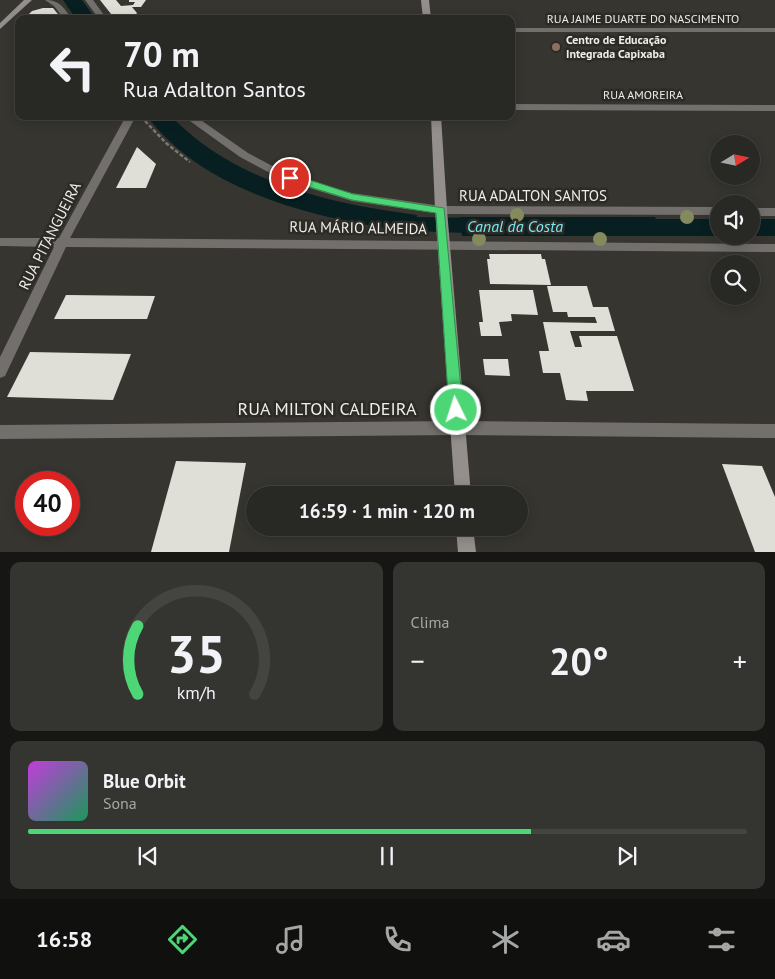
<!DOCTYPE html>
<html lang="pt">
<meta charset="utf-8">
<style>
:root{--surface:#282824;--page:#343431;--text:#f1f3f6;--muted:#a5a6a6;--line:#444441;--accent:#4dd676}
body{margin:0;font-family:"PT Sans",sans-serif;background:var(--page);color:var(--text);height:100vh;display:flex;flex-direction:column;font-size:19px;white-space:nowrap}
*{box-sizing:border-box;margin:0}
p{font-size:16px;color:var(--muted)}
.icon{flex:none;width:28px;height:28px;fill:none;stroke:currentColor;stroke-width:2;stroke-linecap:round;stroke-linejoin:round}
.map{position:relative;height:552px;overflow:hidden}
.sheet{display:flex;flex-direction:column;gap:10px;padding:10px;background:#161614;flex:1}
.sheet>*{flex:none}
.top-card{position:absolute;left:15px;top:15px;width:500px;height:105px;border-radius:10px;box-shadow:0 2px 12px #0003,0 0 0 1px var(--line);background:#282824;color:var(--text);overflow:hidden}
.needle{width:32px;rotate:80deg}
.controls{position:absolute;left:710px;top:135px;display:grid;gap:10px}
.controls a{display:grid;place-items:center;width:50px;height:50px;border-radius:50%;background:var(--surface);box-shadow:0 2px 12px #0003,0 0 0 1px var(--line);font-size:25px}
.speed{position:absolute;left:15px;top:471px;display:flex;gap:10px;font-size:25px;font-weight:700;text-align:center}
.speed>*{display:grid;place-content:center;width:65px;height:65px;border-radius:50%;background:var(--surface);box-shadow:0 2px 12px #0003,0 0 0 1px var(--line);line-height:1}
.speed .limit{border:8px solid #d22;background:#fff;color:#111}
.pin{position:absolute;display:grid;place-items:center;width:42px;height:42px;color:#fff;margin:-21px;border:2px solid #fff;border-radius:50%;box-shadow:0 1px 5px #0007}
.me{position:absolute;width:55px;margin:-28px;rotate:356deg;stroke-linejoin:round;filter:drop-shadow(0 0 4px #0008)}
.turn{display:flex;align-items:center;gap:18px;height:105px;padding:0 25px;font-size:22px}
.turn .icon{width:65px;height:65px;stroke-width:2.5}
.turn b{display:block;font-size:35px;line-height:42px}
.big{font-size:38px;font-weight:700;line-height:1.1}
.sheet .tile{flex:1;display:flex;flex-direction:column;justify-content:center;gap:8px;min-width:0;padding:0 18px;border-radius:10px;background:var(--page)}
.sheet .dial{align-items:center;gap:0}
.dial svg{height:130px;overflow:visible;fill:none;stroke:var(--line);stroke-width:7;stroke-linecap:round;text-anchor:middle}
.dial text{fill:var(--text);stroke:none}
.song{display:flex;align-items:center;gap:15px}
.cover{width:60px;height:60px;border-radius:8px;background:linear-gradient(135deg,hsl(290 70% 55%),hsl(150 70% 35%))}
.played{height:5px;border-radius:2px;background:linear-gradient(90deg,var(--accent) 70%,var(--line) 70%)}
.keys{display:flex;justify-content:space-around;direction:ltr}
.heat{display:flex;justify-content:space-between;align-items:center;font-size:28px;direction:ltr}
.sheet .tiles{flex:1;display:grid;gap:10px;grid-template-columns:1fr 1fr}
.tile:last-child{grid-column:span 2}
.trip{position:absolute;left:246px;top:486px;width:282px;height:50px;border-radius:25px;background:var(--surface);box-shadow:0 2px 12px #0003,0 0 0 1px var(--line);font-weight:700;line-height:50px;text-align:center}
.tab-bar{display:flex;height:80px;justify-content:space-around;align-items:center;background:#10100e;color:var(--muted)}
.tab-bar .icon{width:35px;height:35px}
.tab-bar .on{color:var(--accent)}
.tab-bar b{font-size:22px;color:var(--text)}
.map>svg:first-child{display:block}
.water{fill:#081f21}
.lines{fill:none;stroke-linecap:round;stroke-linejoin:round}
.canal{fill:#081f21;fill-rule:evenodd}
.building{fill:#dfded7}
.path{stroke:#7a7975;stroke-width:2.5;stroke-dasharray:4 2;stroke-linecap:butt}
.street{fill:#726f6d;fill-rule:evenodd}
.secondary{fill:#948f8d;fill-rule:evenodd}
.tree{fill:#848a5d}
.route{fill:#4dd676;stroke:#328b4d}
.education-dot{fill:#8d6e63;stroke:#2c2b26;stroke-width:2}
.labels{text-anchor:middle;stroke-width:5;stroke-linejoin:round;paint-order:stroke}
.far-street-label{font-size:12px;fill:#eeedea;stroke:#2c2b26}
.far-poi-label{font-size:12px;font-weight:bold;fill:#eeedea;stroke:#2c2b26;text-anchor:start}
.street-label{font-size:15px;fill:#eeedea;stroke:#2c2b26}
.water-label{font-size:16px;font-style:italic;fill:#79e8f2;stroke:#2c2b26}
.near-street-label{font-size:18px;fill:#eeedea;stroke:#2c2b26}
</style>
<div class="map">
<svg width="775" height="552" viewBox="0 0 775 552">
<rect width="100%" height="100%" fill="#363530"/>
<g class="water">
<path d="M63,0H82L96,19H76Z"/>
<path d="M147,116H171C234,182 330,204 417,215L413,232C322,220 205,194 147,116Z"/>
<path d="M460,217H655L656,219H719V236H751V219H775V236H462Z"/>
</g>
<g class="lines">
<path class="canal" d="M383,212L415,217L492,218L500,221L503,226L500,231L492,234L415,231L375,224L372,219L375,214Z"/>
</g>
<g class="building">
<path d="M100,0H116L121,6L133,5L135,2H129V0H146L141,7H132L137,13L133,19H115Z"/>
<path d="M43,8H53L62,19H24L32,11Z"/>
<path d="M137,147L156,164L146,188H116Z"/>
<path d="M489,254H541L542,259H545L551,285L490,284L487,259H490Z"/>
<path d="M547,286H587L593,307H608L615,331H570L575,347H582L579,336H617L634,391H586L588,401L566,400L560,373H543L539,351H549L543,322L597,323L595,317H568L567,312H553Z"/>
<path d="M479,290H533L538,315L511,314L512,321L499,322L502,336H481L479,322H483Z"/>
<path d="M66,295L155,296L147,319H54Z"/>
<path d="M30,352L131,354L113,400L7,397Z"/>
<path d="M483,359H508L510,376L485,375Z"/>
<path d="M176,461L246,463L229,552H151Z"/>
<path d="M722,464L762,466L775,497V552H755Z"/>
</g>
<g class="lines">
<path class="path" d="M145,121L166,143L190,162"/>
<g class="street">
<path d="M45,0C60,0 64,8 72,19H64L54,6Z"/>
<path d="M85,0H93L107,19H99Z"/>
<rect x="511" y="28" width="264" height="4"/>
<path d="M511,104L775,105V111L511,110Z"/>
<path d="M126,116H136L70,238L775,244V252L66,247L5,376L0,378V357L54,247L0,246V238H59Z"/>
<path d="M183,116H195L248,153L278,169L311,182L352,193L441,206L719,207V215L441,214L352,201L303,186L270,173L240,157Z"/>
<rect x="751" y="208" width="24" height="8"/>
<path d="M458,421L775,424V438L458,435L0,439V425Z"/>
</g>
<g class="secondary">
<path d="M24,0H32L0,29V23Z"/>
<path d="M421,0H429L431,19H423Z"/>
<path d="M431,116H441L447,210L471,495H455L435,210Z"/>
<path d="M456,528H473L476,552H458Z"/>
</g>
</g>
<g class="tree">
<circle cx="517" cy="215" r="7"/>
<circle cx="687" cy="217" r="7"/>
<circle cx="479" cy="239" r="7"/>
<circle cx="600" cy="239" r="7"/>
</g>
<path class="route" d="M287,175H294L353,194L444,208L463,410L461,414L456,416L451,414L449,410L436,213L352,200L287,180Z"/>
<circle class="education-dot" cx="556" cy="47" r="5"/>
<g class="labels">
<g class="far-street-label">
<text x="643" y="23">RUA JAIME DUARTE DO NASCIMENTO</text>
<text x="643" y="99">RUA AMOREIRA</text>
</g>
<g class="far-poi-label">
<text x="566" y="44">Centro de Educação<tspan x="566" dy="14">Integrada Capixaba</tspan></text>
</g>
<g class="street-label">
<text x="533" y="201">RUA ADALTON SANTOS</text>
<text transform="translate(358 228) rotate(1)" y="5">RUA MÁRIO ALMEIDA</text>
<text transform="translate(50 236) rotate(-63)" y="5">RUA PITANGUEIRA</text>
</g>
<g class="water-label">
<text x="515" y="232">Canal da Costa</text>
</g>
<g class="near-street-label">
<text x="327" y="415">RUA MILTON CALDEIRA</text>
</g>
</g>
</svg>
<div class="controls">
<a><svg class="needle" viewBox="-14 -14 28 28"><path d="M0-13l5 13h-10z" fill="#e53935"/><path d="M0 13l5-13h-10z" fill="#a5a6a6"/></svg></a>
<a><svg class="icon" aria-label="sound" viewBox="0 0 24 24"><path d="M4 9h4l5-4v14l-5-4H4zM17 9q2 3 0 6"/></svg></a>
<a><svg class="icon" aria-label="search" viewBox="0 0 24 24"><circle cx="10" cy="10" r="6"/><path d="M15 15l6 6"/></svg></a>
</div>
<div class="speed"><div class="limit">40</div></div>
<div class="pin" style="left:290px;top:178px;background:#d93025"><svg class="icon" aria-label="arrive" viewBox="0 0 24 24"><path d="M6 21V4h12l-3 4 3 4H6"/></svg></div>
<svg class="me" style="left:456px;top:410px" viewBox="-20 -20 40 40"><circle r="17" fill="#4dd676" stroke="#fff" stroke-width="3"/><path d="M0-11L8 9 0 5-8 9z" fill="#fff"/></svg>
<div class="trip">16:59 · 1 min · 120 m</div>
<div class="top-card">
<div class="turn"><svg class="icon" aria-label="left" viewBox="0 0 24 24"><path d="M17 20v-9H6M10 6l-5 5 5 5"/></svg><div><b>70 m</b>Rua Adalton Santos</div></div>
</div>
</div>
<section class="sheet">
<div class="tiles">
<div class="tile dial"><svg viewBox="0 0 100 80">
<path d="M14 69A42 42 0 1 1 86 69"/>
<path d="M14 69A42 42 0 0 1 14 27" stroke="#4dd676"/>
<text x="50" y="56" font-size="32" font-weight="700">35</text>
<text x="50" y="72" font-size="11">km/h</text>
</svg></div>
<div class="tile"><p>Clima</p>
<div class="heat"><a>−</a><b class="big">20°</b><a>+</a></div>
</div>
<div class="tile">
<div class="song"><i class="cover"></i><div><b>Blue Orbit</b><p>Sona</p></div></div>
<div class="played"></div>
<div class="keys"><svg class="icon" aria-label="previous" viewBox="0 0 24 24"><path d="M18 5L8 12l10 7zM5 5v14"/></svg><svg class="icon" aria-label="pause" viewBox="0 0 24 24"><path d="M8 5v14M16 5v14"/></svg><svg class="icon" aria-label="next" viewBox="0 0 24 24"><path d="M6 5l10 7-10 7zM19 5v14"/></svg></div>
</div>
</div>
</section>
<nav class="tab-bar">
<b>16:58</b>
<svg class="icon on" aria-label="directions" viewBox="0 0 24 24"><path d="M12 3l9 9-9 9-9-9zM9 14v-3h6M13 9l2 2-2 2"/></svg>
<svg class="icon" aria-label="music" viewBox="0 0 24 24"><path d="M9 18V5l10-2v13"/><circle cx="6" cy="18" r="3"/><circle cx="16" cy="16" r="3"/></svg>
<svg class="icon" aria-label="phone" viewBox="0 0 24 24"><path d="M5 4h4l2 5-3 2q2 4 5 5l2-3 5 2v4C11 20 4 13 5 4z"/></svg>
<svg class="icon" aria-label="climate" viewBox="0 0 24 24"><path d="M12 3v18M4 7l16 10M4 17L20 7"/></svg>
<svg class="icon" aria-label="car" viewBox="0 0 24 24"><path d="M5 17H2v-5l4-1 3-4h7l3 4 3 1v5h-3M9 17h6M6 11h13"/><circle cx="7" cy="17" r="2"/><circle cx="17" cy="17" r="2"/></svg>
<svg class="icon" aria-label="filters" viewBox="0 0 24 24"><path d="M4 7h16M4 17h16"/><circle cx="9" cy="7" r="2"/><circle cx="15" cy="17" r="2"/></svg>
</nav>
